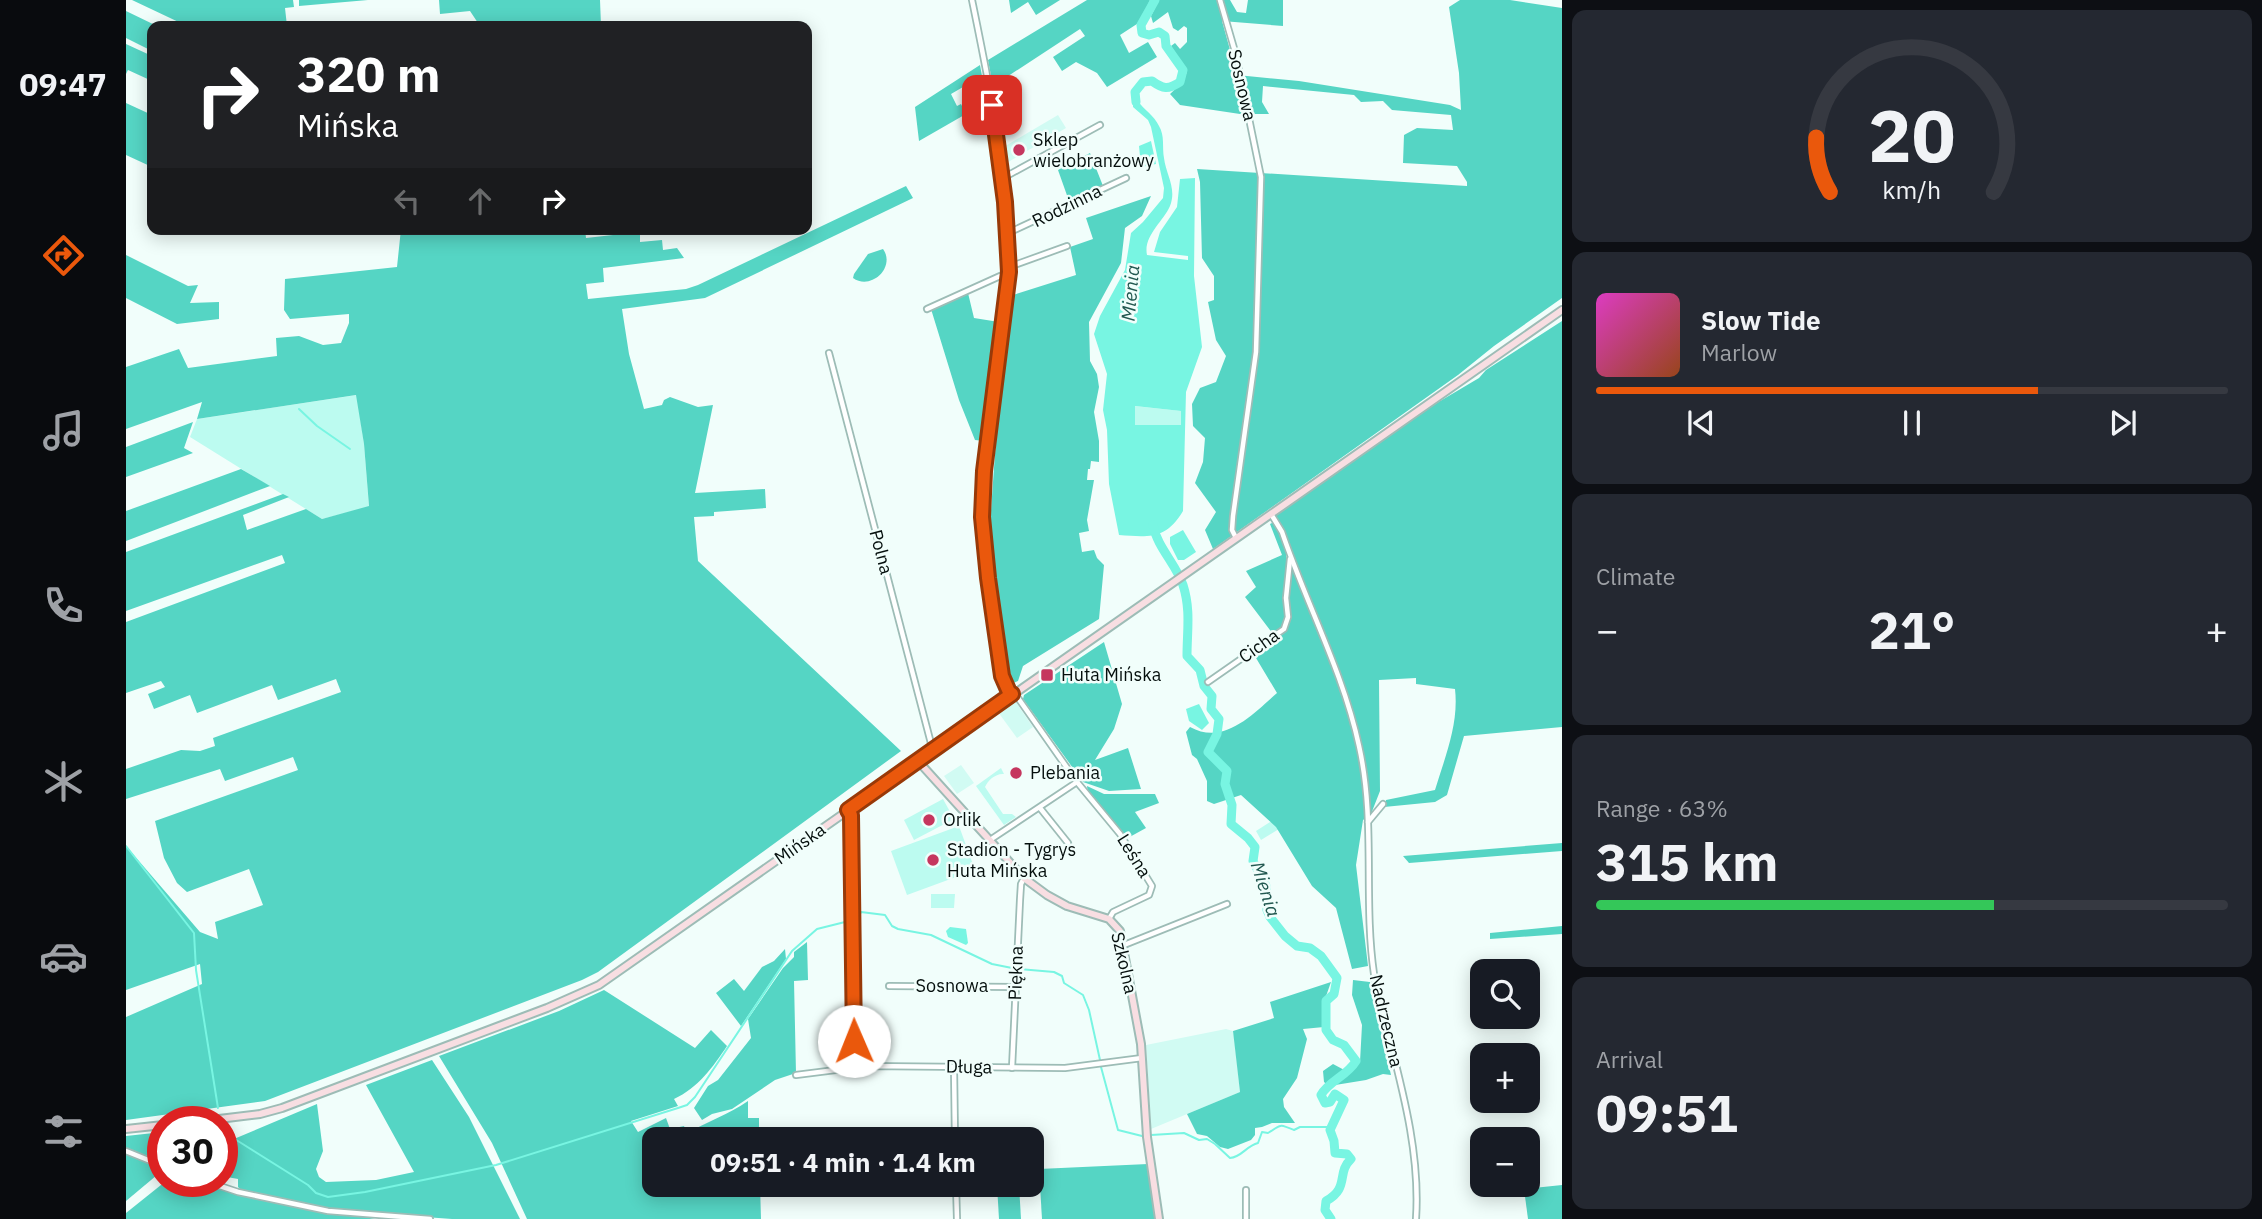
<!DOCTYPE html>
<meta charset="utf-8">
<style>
:root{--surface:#171b24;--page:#242831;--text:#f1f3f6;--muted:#9ea1a6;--line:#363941;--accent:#ea580c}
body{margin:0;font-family:"IBM Plex Sans",sans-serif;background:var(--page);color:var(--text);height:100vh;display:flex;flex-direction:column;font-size:26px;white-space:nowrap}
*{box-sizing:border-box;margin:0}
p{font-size:23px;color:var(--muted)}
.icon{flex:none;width:38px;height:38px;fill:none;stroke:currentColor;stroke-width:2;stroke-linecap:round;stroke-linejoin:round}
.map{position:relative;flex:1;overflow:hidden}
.drawer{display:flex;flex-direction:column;gap:10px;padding:10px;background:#0d0f14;width:700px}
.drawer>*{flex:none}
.guide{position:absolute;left:21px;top:21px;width:665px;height:214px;border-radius:14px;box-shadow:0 4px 18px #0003;background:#202124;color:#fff;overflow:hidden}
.fabs{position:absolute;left:1344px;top:959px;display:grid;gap:14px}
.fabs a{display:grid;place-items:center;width:70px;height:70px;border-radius:14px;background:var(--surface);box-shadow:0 4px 18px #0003;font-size:35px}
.speed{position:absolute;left:21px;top:1106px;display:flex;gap:14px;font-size:35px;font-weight:700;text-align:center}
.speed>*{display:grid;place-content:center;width:91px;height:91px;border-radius:50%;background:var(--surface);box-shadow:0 4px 18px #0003;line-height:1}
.speed .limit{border:10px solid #d22;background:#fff;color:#111}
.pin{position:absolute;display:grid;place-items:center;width:60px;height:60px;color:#fff;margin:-30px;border-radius:14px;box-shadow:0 4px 10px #0006}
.me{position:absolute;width:77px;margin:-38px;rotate:359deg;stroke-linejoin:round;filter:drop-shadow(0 0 5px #0008)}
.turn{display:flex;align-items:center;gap:24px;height:147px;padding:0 35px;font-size:32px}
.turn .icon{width:91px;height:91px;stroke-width:2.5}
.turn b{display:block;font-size:49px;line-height:60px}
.lanes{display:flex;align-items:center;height:66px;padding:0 35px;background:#0003;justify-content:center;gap:35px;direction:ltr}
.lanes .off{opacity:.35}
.big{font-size:52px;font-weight:700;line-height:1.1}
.drawer .widget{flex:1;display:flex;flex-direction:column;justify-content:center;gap:10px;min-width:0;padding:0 24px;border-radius:14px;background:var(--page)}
.drawer .dial{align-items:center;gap:0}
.dial svg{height:182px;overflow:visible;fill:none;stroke:var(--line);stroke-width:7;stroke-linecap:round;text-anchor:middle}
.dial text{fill:var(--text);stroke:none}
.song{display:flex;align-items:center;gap:21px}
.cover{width:84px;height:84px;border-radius:10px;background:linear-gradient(135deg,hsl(310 70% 55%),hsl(20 70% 35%))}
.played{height:7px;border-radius:4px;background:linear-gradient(90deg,var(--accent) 70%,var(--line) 70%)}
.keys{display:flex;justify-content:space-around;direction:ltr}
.heat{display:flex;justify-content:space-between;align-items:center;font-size:38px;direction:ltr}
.charge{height:10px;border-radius:5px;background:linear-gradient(90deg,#34c759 63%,var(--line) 0)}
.trip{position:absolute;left:516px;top:1127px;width:402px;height:70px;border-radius:14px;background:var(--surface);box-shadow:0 4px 18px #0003;font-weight:700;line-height:70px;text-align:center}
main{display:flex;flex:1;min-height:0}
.menu{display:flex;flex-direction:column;width:126px;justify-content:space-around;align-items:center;background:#090b0e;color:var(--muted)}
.menu .icon{width:49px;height:49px}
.menu .active{color:var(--accent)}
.menu b{font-size:32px;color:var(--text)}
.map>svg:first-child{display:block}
.built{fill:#d1fbf3}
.green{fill:#bcfbf0}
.forest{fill:#55d5c4}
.water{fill:#78f5e2;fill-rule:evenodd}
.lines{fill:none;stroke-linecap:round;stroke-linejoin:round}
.stream{stroke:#78f5e2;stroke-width:2}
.river{stroke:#78f5e2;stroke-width:9}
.street-casing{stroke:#9dbcb6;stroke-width:8}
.secondary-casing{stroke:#9dbcb6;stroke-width:10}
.street{stroke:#fff;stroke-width:4.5}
.secondary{stroke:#f8dee2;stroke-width:6}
.route-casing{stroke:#983908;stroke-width:18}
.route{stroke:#ea580c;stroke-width:12}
.poi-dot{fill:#c5365e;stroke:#f1fefb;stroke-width:2.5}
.labels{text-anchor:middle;stroke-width:5;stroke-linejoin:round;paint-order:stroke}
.street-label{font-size:18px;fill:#050f0d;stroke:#f1fefb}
.poi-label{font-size:18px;fill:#050f0d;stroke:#f1fefb;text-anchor:start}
.water-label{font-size:19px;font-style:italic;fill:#235951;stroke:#f1fefb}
</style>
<main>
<nav class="menu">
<b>09:47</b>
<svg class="icon active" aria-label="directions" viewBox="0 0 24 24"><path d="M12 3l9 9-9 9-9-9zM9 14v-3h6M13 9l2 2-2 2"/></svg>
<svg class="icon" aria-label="music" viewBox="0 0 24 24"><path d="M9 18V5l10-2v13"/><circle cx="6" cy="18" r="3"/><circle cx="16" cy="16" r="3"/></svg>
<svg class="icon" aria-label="phone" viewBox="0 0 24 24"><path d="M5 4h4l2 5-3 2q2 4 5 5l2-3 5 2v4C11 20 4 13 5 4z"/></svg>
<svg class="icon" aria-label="climate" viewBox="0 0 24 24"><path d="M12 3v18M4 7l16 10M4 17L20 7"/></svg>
<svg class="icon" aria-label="car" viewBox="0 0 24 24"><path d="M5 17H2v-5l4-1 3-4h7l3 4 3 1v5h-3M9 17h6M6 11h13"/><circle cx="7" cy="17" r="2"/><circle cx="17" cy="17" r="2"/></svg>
<svg class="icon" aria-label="filters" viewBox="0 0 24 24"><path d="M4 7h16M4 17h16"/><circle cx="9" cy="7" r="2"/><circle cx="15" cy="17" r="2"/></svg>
</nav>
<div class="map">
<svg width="1436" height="1219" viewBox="0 0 1436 1219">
<rect width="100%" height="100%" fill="#f1fefb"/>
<g class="built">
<path d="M932,115L940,128L879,164L876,148Z"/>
<path d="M889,701L907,727L891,738L872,712Z"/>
<path d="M835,765L848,783L831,794L818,776Z"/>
<path d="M1100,1029L1107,1031L1108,1036L1114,1092L1025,1129L1020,1045Z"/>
</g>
<g class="green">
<path d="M231,395L238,444L243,507L196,519L64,437L71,419Z"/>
<path d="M1008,406L1055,411V425H1009Z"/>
<path d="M875,768L878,774C870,773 862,780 859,787L877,814H886L890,817L878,825L850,786Z"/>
<path d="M817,799L828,819L788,840L778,820Z"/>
<path d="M1147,820L1153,829L1135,840L1130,831Z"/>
<path d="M833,826L849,870L781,895L765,851Z"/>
<path d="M805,894H829L828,908H805Z"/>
</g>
<g class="forest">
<path d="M6,0H167L168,7L159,8L161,26H61Z"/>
<path d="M173,0H242L173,6Z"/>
<path d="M313,0H474L475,26H354L344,11L314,14Z"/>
<path d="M883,0H934L910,15L902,2L885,13Z"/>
<path d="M961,0H1024L1014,22L994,35L1003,53L1022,42L1031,57L981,87L971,73L950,62L936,71L927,57L959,36L954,29L867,86L862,60Z"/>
<path d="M1033,0H1104L1111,12L1120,13L1122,0H1157V26L1096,21L1111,75L1173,81L1324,105L1335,110L1333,73L1323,7L1334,0H1384L1436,8V298L1368,346L1332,375L1087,549L1079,530L1090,512L1069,483L1077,462L1079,438L1067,426L1066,404L1074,388L1090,382L1100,356L1090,340L1082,302L1088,300V276L1076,258L1074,182L1071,169L1341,186V182L1331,166L1277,163L1278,135L1291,128L1327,130L1325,115L1266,110L1257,101L1235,102L1228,95L1137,86L1136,102L1143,114H1114L1054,105L1044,94L1058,81L1061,71L1045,46L1049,43L1054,49L1061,42V28L1058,26L1052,31L1047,28L1042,12L1027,23L1025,16Z"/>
<path d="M0,11L31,26H26V51L0,38Z"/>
<path d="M0,44L26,56V81L2,70L0,74Z"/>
<path d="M854,65L856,76L825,94L831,106L835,104L840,114L793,141L789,107Z"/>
<path d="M0,103L26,115V167L0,155Z"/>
<path d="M964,153L977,186L943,201L932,170Z"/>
<path d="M780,186L787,198L579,298L496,309L503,354L518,409L536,405L538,400L544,397L572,407L587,405L569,493L639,489L640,508L588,512V516L568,517L572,561L775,751L472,972L456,980L139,1101L0,1120V1017L76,984L74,964L0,990V846L74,932L92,939L89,922L137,905L123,869L61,892L51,883L38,858L29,821L172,770L167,757L99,781L94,769L0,799V769L55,750L74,751L89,746L87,738L215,692L210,679L152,700L146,685L71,713L64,695L28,709L22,694L39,687L35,681L0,693V622L159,563L156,555L0,611V552L157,494L163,497L117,515L121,530L180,509L196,519L243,506L238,444L230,395L71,419L76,402L0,429V367L53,349L62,368L151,356L150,338L173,336L197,345L215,343L223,323V314L164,319L158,310L159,279L271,267L275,229H459L460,238L514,232V242L536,240L537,250L551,248L558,258L477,268L478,282L460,284L462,299L560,289L572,285Z"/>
<path d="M1025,196L1016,216L999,228L995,263L963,322L964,361L971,374L973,387L968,412L973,441V462L965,461L964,469H962L961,480H968L961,520L963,531L953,533L956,552L968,550L971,558L978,565L973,619L897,666L892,681L885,684L881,673L864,525L872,411L887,295L950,275L944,247L967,239L960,218Z"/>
<path d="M757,249C770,267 745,291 727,278L728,274L742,254Z"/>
<path d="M0,255L62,286L72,285L64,303L93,302V319L51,324L0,298Z"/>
<path d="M842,293L848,318L873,322L858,441L849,440L833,400L805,309Z"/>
<path d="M1436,321V727L1338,736L1321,795L1309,802L1258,807L1260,800L1309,790C1319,757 1333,724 1329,689L1290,684V678L1253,680L1254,791L1245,814L1237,820L1230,865L1242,966L1226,969L1210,908L1186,886L1150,827L1115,795L1088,804L1081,801V781L1071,759L1066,755L1060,732L1064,727C1098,746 1127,714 1151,693L1130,658C1138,640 1153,642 1161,629C1167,620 1162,607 1162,597C1163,560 1170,547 1146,514L1299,410L1353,378L1360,370Z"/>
<path d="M67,422L58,448L67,453L0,477V447Z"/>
<path d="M115,469L144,486L0,541V511Z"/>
<path d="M1148,522C1169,547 1157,571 1158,600C1158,611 1159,617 1157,628L1147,634L1119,597L1130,587L1120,571L1156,555L1144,524Z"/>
<path d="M978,642L996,704L988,729L969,760L1002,748L1015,789L983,791L957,782L897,699L898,695Z"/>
<path d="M961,786L978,794H1029L1033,803L1009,812L1020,828L1000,839L962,794Z"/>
<path d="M1436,843V851L1283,863L1277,856Z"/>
<path d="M1436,926V934L1364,939V933Z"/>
<path d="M681,942L682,980L668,981L670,1073L649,1080L606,1109L586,1114L576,1120L568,1108L582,1086L592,1080L625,1038L622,1019L657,968L668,957V952Z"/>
<path d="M659,949L660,959L615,1026L590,993L608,979L618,991L636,967L648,961Z"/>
<path d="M1227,980L1244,982L1265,1075L1257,1074L1240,1080L1203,1086L1198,1082L1197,1071L1207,1064L1222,1072L1234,1062L1236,1025L1226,995Z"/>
<path d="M1205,982L1199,999L1198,1027L1177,1029L1181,1039L1171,1078L1157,1099L1158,1107L1169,1123H1146L1136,1127L1129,1128V1135L1125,1140L1102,1149L1094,1147L1081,1136L1071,1134L1061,1114L1114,1092L1107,1031L1148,1018L1144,1002Z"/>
<path d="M478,990L569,1048L585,1030L601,1046C587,1067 572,1088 548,1099L552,1106L505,1121L512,1132L540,1118L544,1129L558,1126L561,1133C581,1122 603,1114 622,1101V1118H633V1139H528V1185H634L635,1219H401L366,1143L313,1056L433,1011Z"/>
<path d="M306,1060L343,1117L394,1219H326L218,1211L116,1191L112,1187V1179L101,1177L97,1183L88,1181H96V1144L191,1104L197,1151L190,1169L193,1177L200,1182L250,1180L288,1172L240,1085Z"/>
<path d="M37,1132V1163L0,1149V1136Z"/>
<path d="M0,1153L37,1168V1170L0,1201Z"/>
<path d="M1022,1164L1030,1219H916L913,1169Z"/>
<path d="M40,1181H76L117,1194L249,1219H0V1213Z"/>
<path d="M871,1185H893L895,1219H873Z"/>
<path d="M1436,1185V1219H1402L1398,1189Z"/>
</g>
<g class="water">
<path d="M1007,89L1013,96L1012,101C1018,110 1028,115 1033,126C1039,136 1036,147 1038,158C1040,175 1051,188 1044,206C1037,222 1017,236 1021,255L1062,260V256L1028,252L1034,232L1051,207L1054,179L1069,178L1068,276L1076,347L1060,392L1057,511C1040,540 1022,537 993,535L983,484L981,430L977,410L981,374L968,334L974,316L999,270L1005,233L1017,222L1037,198L1038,188L1025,127L1022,120L1007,107ZM1009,406L1055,411V425H1009Z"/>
<path d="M1025,141L1030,164L1015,167L1013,146Z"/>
<path d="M1057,530L1070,552L1058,560H1052L1044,544V537Z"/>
<path d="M1073,704L1083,723L1076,730L1063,721L1060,709Z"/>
<path d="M824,927L840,929L842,943L840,945L822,937L820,931Z"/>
</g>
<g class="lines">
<g class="stream">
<path d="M173,409L191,426L224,449"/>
<path d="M0,846L68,933L70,970L92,1108"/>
<path d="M730,922L735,912L759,915L766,926L772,929L805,935L866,964L886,968"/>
<path d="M893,969L928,972L936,976L938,983L957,995L963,1010L974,1060"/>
<path d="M975,1067L992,1130L1016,1136"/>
<path d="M96,1131L182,1185L190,1193L202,1197L239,1192L370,1165L552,1108L561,1105L569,1097L666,951L691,929L723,921"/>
<path d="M1025,1135L1058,1133L1073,1140L1081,1139L1089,1144L1104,1158C1116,1157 1120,1146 1132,1143L1136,1132L1142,1133C1156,1125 1151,1123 1168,1130L1174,1127H1205"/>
</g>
<g class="river">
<path d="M1010,102L1009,92L1017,82L1026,81C1037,89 1042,90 1054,82L1057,70L1040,46L1039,36L1033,32L1023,35L1016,33L1015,25L1029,0"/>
<path d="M1027,525C1031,547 1050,564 1057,585C1065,610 1061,631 1061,656L1074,670L1078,686L1086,696L1085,709L1093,719L1091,734L1082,752L1101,771L1099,784L1106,805L1105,824L1122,838L1129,847L1127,861L1140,886L1141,910L1144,917L1159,936L1171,946L1184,948L1195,956L1211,978L1208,994L1200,1001V1030L1207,1040L1218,1045L1230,1061C1221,1076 1203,1081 1195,1095L1199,1103L1204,1102L1209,1094L1218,1100L1204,1130L1208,1141L1209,1153L1221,1154L1225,1159C1210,1173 1224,1188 1200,1201L1199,1210L1205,1219"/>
</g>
<defs>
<g id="street">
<path d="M846,0C864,88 883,179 883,269C883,337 862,406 857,475C853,542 866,609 876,675L883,692L892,698L951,782L864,840"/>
<path d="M1094,0L1110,55L1135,177L1130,352L1107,516L1106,530L1110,538"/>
<path d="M877,178L974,125"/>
<path d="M882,233L1000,178"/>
<path d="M883,267L941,246"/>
<path d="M801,309L883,272"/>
<path d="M703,353L807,751"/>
<path d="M1145,514L1156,532C1180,603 1217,672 1233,746C1250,821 1237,899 1248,974C1252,997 1259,1019 1264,1041C1279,1099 1294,1159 1290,1219"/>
<path d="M1082,682L1158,629L1162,617L1160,598L1164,559"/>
<path d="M951,782L994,834L1026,886L1023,895L987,912L983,919"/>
<path d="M914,808L942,843"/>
<path d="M722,810L725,815L729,1067"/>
<path d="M1242,822L1257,804"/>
<path d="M998,945L1101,904"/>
<path d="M763,986L889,987"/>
<path d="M828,1067L829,1139"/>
<path d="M886,1068L894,900L895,884L898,878"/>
<path d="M670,1075L741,1066L939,1068L1016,1058"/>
<path d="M0,1151L37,1166"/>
<path d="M79,1181L112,1192L202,1211L304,1219"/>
<path d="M830,1185L831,1219"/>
<path d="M1120,1219V1190"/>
</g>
<g id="secondary">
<path d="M792,761L898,878L921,895L941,906L983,919L994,931L1015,1044L1021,1137L1033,1219"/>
<path d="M68,1122L134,1114L156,1108L421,1008L473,985L1436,310"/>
<path d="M0,1129L37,1125"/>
</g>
</defs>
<use href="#street" class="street-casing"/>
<use href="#secondary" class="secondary-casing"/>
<use href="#street" class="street"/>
<use href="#secondary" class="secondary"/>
</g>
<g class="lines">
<defs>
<path id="route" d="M728,1041L725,815L722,810L886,694L883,692L876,676L862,578L856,517L858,471L883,272L879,202L866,105"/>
</defs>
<use href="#route" class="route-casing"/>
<use href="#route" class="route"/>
</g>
<g class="poi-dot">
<circle cx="893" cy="150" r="7"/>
<rect x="914" y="668" width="14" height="14" rx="3.5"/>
<circle cx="890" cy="773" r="7"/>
<circle cx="803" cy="820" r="7"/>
<circle cx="807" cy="860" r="7"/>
</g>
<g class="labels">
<g class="street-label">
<text transform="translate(1116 85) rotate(77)" y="6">Sosnowa</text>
<text transform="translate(941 206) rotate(-26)" y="6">Rodzinna</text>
<text transform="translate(755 552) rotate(75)" y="6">Polna</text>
<text transform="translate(1133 646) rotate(-35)" y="6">Cicha</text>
<text transform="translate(674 844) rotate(-35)" y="6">Mińska</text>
<text transform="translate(1008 856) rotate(58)" y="6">Leśna</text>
<text transform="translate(998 963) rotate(77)" y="6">Szkolna</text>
<text transform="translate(890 973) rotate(-88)" y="6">Piękna</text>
<text x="826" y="992">Sosnowa</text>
<text transform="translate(1260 1021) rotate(77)" y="6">Nadrzeczna</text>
<text transform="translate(843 1067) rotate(1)" y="6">Długa</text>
</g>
<g class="poi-label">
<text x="907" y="146">Sklep<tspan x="907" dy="21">wielobranżowy</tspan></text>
<text x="935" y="681">Huta Mińska</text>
<text x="904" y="779">Plebania</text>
<text x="817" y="826">Orlik</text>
<text x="821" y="856">Stadion - Tygrys<tspan x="821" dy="21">Huta Mińska</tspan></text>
</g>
<g class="water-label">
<text transform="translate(1004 293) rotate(-85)" y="7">Mienia</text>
<text transform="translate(1140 889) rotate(72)" y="7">Mienia</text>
</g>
</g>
</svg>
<div class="fabs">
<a><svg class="icon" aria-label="search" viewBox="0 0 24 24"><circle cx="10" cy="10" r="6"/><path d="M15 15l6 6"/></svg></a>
<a>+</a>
<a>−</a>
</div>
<div class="speed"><div class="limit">30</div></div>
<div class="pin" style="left:866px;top:105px;background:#d93025"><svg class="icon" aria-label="arrive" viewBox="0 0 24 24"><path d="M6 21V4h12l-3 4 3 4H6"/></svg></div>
<svg class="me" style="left:728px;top:1041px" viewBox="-20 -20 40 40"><circle r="19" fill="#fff"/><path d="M0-13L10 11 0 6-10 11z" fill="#ea580c"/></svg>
<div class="trip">09:51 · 4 min · 1.4 km</div>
<div class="guide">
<div class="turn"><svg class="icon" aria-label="right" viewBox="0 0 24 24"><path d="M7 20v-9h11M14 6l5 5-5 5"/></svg><div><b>320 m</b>Mińska</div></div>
<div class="lanes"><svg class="icon off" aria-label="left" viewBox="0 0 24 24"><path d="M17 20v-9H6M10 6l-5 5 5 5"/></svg><svg class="icon off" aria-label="ahead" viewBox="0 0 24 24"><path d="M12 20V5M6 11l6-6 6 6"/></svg><svg class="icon" aria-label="right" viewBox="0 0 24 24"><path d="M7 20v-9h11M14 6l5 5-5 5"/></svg></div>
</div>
</div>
<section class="drawer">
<div class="widget dial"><svg viewBox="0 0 100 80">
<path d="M14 69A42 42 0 1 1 86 69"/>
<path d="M14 69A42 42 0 0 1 8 45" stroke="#ea580c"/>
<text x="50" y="56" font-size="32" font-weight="700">20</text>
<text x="50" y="72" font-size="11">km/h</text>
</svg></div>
<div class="widget">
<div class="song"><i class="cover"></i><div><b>Slow Tide</b><p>Marlow</p></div></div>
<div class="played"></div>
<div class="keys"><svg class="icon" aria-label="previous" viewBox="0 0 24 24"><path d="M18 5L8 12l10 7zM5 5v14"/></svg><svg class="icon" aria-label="pause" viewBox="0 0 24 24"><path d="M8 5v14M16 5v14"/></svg><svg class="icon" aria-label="next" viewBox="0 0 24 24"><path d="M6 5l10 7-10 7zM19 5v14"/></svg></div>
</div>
<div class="widget"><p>Climate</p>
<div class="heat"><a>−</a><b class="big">21°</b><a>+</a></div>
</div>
<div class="widget"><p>Range · 63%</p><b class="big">315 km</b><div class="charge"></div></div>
<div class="widget"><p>Arrival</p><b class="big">09:51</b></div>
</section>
</main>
